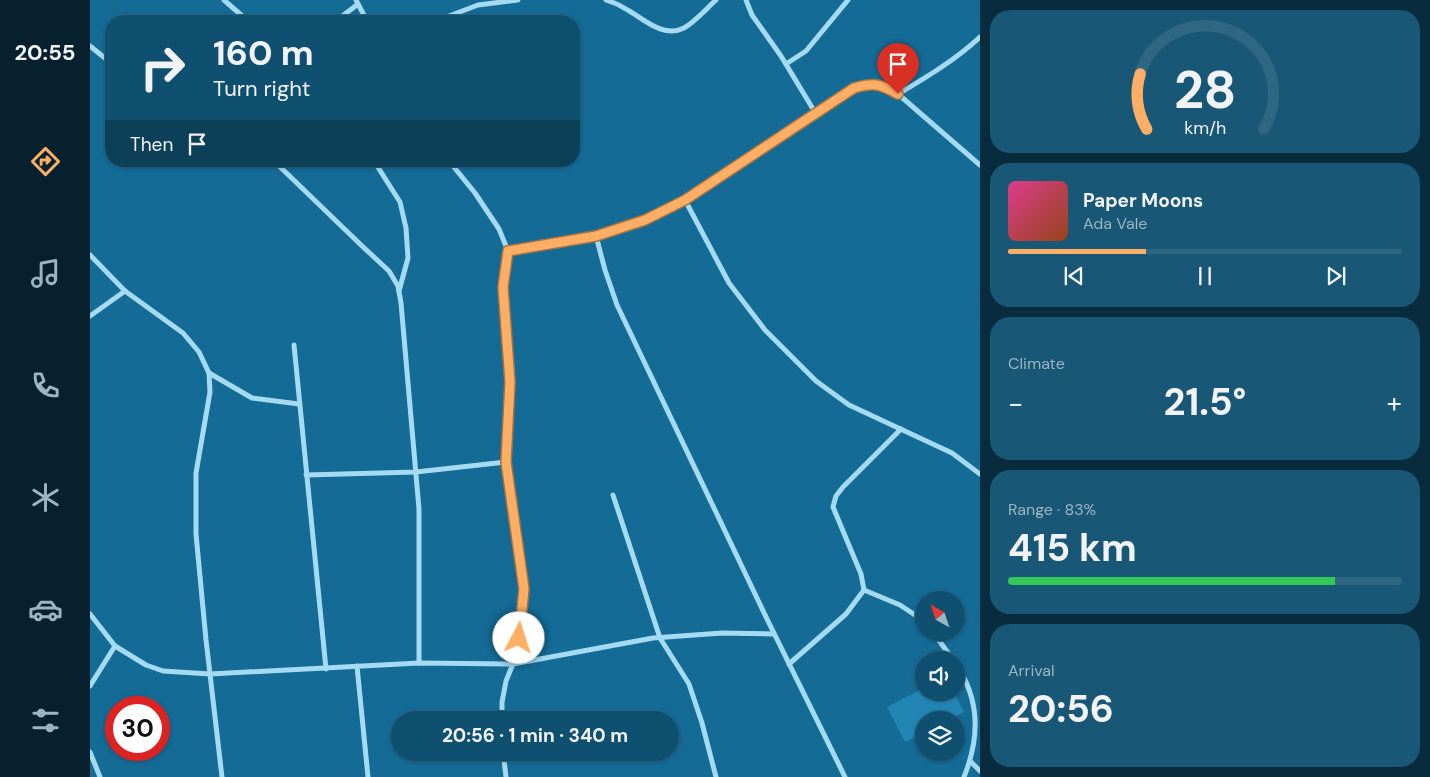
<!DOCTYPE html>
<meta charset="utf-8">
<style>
:root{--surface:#0f5070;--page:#185775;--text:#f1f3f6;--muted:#9bb5c3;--line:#2f6783;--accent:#ffaf65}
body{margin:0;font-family:"DM Sans",sans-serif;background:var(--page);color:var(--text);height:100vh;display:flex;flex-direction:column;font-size:19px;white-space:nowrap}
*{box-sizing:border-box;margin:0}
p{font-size:16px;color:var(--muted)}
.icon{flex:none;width:28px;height:28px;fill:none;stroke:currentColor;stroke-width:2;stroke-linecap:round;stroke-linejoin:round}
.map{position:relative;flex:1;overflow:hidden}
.details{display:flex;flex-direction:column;gap:10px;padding:10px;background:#082c3e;width:450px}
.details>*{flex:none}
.top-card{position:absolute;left:15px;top:15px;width:475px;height:152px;border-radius:20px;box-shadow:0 1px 4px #0004,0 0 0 1px var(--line);background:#0f5070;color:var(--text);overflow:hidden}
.needle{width:32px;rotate:320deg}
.controls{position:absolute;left:825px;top:591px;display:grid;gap:10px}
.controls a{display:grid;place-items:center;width:50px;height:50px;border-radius:50%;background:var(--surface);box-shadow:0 1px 4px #0004,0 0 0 1px var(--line);font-size:25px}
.speed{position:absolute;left:15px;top:696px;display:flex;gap:10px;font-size:25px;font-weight:700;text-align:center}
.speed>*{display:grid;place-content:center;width:65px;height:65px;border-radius:50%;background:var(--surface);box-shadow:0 1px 4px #0004,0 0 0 1px var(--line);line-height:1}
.speed .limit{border:8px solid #d22;background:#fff;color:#111}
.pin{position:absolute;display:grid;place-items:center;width:42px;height:42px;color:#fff;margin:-51px -21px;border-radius:50% 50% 50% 0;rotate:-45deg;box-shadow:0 0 5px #0007}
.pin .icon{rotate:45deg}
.me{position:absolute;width:55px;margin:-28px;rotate:5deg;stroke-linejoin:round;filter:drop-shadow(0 0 4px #0008)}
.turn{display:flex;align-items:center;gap:18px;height:105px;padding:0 25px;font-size:22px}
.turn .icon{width:65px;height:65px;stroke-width:2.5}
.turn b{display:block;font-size:35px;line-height:42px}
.then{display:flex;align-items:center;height:48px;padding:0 25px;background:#0003;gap:10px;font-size:19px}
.big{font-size:38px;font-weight:700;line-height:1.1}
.details .tile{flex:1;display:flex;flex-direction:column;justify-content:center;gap:8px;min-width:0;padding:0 18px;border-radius:20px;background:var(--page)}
.details .dial{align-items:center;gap:0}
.dial svg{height:130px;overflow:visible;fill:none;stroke:var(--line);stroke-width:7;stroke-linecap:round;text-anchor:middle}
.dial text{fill:var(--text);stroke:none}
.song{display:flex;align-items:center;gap:15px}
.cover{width:60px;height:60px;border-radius:8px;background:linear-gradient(135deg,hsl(330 70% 55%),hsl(20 70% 35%))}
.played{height:5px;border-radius:2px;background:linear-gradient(90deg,var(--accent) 35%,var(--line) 35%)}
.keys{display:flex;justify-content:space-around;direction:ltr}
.heat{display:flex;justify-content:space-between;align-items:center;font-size:28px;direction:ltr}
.charge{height:8px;border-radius:4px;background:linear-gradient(90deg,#34c759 83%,var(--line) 0)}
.trip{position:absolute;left:301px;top:711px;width:288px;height:50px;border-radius:25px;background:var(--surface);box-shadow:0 1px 4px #0004,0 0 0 1px var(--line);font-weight:700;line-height:50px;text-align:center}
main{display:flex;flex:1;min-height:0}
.menu{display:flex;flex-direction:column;width:90px;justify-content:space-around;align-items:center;background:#06202d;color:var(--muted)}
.menu .icon{width:35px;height:35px}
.menu .on{color:var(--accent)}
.menu b{font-size:22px;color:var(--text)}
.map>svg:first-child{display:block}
.building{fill:#2286b5}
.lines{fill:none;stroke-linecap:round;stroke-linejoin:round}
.street{stroke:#a4daf2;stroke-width:5}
.route-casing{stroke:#a67242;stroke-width:12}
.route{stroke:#ffaf65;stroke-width:9}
</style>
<main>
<nav class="menu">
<b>20:55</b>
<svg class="icon on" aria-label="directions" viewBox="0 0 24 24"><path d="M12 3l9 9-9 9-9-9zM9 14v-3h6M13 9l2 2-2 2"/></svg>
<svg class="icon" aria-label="music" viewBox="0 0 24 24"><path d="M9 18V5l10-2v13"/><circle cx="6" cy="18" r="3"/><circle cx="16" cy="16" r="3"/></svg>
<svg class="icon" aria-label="phone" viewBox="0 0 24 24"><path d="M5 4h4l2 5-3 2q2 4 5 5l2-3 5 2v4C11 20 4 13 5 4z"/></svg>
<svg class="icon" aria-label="climate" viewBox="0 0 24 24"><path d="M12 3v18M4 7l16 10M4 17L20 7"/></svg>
<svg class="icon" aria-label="car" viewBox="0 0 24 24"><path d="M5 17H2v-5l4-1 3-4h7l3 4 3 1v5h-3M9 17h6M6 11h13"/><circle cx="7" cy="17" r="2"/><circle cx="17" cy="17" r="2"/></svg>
<svg class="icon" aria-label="filters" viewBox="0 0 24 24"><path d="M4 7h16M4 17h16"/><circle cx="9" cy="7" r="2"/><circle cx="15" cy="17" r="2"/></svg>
</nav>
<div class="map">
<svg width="890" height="777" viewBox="0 0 890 777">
<rect width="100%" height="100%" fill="#146b96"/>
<path class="building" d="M834,688V692H864L874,712L858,720H834V733L815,742L797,707Z"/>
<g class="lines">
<g class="street">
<path d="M134,0L158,21"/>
<path d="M266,0L277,21"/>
<path d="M516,0C522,2 528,4 534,8C552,17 572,39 594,28C606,21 616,9 626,0"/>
<path d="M656,0L662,15L691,56L726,114"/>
<path d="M246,21L268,4"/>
<path d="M346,21L388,5L428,0"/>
<path d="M0,46L21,63"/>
<path d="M696,64L716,51L758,0"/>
<path d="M808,94C837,77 865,60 890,37"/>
<path d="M184,161L271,245L299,271L308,286L311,303L329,509V663"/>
<path d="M284,161L310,202L316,228L318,258L309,291"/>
<path d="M359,161L385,193L409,229L418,251L413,287L420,382L416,462L434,589L429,639L425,659L416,681L412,702V720"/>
<path d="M595,200L639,283L675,330L726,381L759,405L862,453L890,474"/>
<path d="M506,236L515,270L527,305L677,619L755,777"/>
<path d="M418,251L463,244L506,236L555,220L595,200L764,88L779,84L790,85L808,94L890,165"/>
<path d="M0,255L35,291L93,333L109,352L119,373L120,392L106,473V534L116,640L132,777"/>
<path d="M0,316L35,291"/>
<path d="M204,345L236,669"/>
<path d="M119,373L162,398L209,404"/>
<path d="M216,475L326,472L416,462"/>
<path d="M523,495L570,638L599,684L612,723L626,777"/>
<path d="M774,590L810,605L834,621"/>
<path d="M0,614L25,646L56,665L73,671L120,674L329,663L423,664L563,638L632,633L684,634"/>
<path d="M843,632L863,660"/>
<path d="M699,664L756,614L774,590L771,574L743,507L746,496L753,487L811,429"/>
<path d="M866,664C890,700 890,737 874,777"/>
<path d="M267,666L278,777"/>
<path d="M0,686L25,646"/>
<path d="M0,752L10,777"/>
<path d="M413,752L416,777"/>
<path d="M881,762L890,771"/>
</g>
</g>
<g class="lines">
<defs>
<path id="route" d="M429,638L434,589L416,462L420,382L413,287L418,251L506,236L555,220L595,200L764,88C784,82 790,84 808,94"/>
</defs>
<use href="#route" class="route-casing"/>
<use href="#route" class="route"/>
</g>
</svg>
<div class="controls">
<a><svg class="needle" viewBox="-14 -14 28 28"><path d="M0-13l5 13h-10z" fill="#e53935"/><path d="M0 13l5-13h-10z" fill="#9bb5c3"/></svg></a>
<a><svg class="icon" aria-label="sound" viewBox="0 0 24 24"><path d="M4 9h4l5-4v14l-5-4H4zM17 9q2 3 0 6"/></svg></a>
<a><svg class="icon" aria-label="layers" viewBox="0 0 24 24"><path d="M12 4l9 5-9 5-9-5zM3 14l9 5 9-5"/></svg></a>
</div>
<div class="speed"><div class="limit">30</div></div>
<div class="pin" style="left:808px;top:94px;background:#d93025"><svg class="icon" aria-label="arrive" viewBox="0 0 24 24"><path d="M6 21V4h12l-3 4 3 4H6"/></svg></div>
<svg class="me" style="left:429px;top:638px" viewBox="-20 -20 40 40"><circle r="19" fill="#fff"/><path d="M0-13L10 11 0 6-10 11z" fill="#ffaf65"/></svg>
<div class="trip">20:56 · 1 min · 340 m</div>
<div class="top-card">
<div class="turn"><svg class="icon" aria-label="right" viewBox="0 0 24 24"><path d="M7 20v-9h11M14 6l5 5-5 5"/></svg><div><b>160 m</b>Turn right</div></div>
<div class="then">Then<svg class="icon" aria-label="arrive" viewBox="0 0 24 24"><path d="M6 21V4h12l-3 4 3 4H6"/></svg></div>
</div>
</div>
<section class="details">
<div class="tile dial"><svg viewBox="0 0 100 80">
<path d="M14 69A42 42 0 1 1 86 69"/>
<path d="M14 69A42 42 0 0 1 10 35" stroke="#ffaf65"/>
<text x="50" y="56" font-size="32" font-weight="700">28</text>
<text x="50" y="72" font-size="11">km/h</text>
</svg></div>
<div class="tile">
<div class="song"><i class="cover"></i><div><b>Paper Moons</b><p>Ada Vale</p></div></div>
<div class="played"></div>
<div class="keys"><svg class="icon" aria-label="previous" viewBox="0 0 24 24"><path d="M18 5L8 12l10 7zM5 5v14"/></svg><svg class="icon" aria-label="pause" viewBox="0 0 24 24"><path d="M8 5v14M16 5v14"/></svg><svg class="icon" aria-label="next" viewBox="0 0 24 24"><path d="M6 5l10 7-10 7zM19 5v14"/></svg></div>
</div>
<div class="tile"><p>Climate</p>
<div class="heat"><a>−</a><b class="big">21.5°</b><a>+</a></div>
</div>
<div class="tile"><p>Range · 83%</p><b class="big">415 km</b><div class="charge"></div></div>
<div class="tile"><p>Arrival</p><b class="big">20:56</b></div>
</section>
</main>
